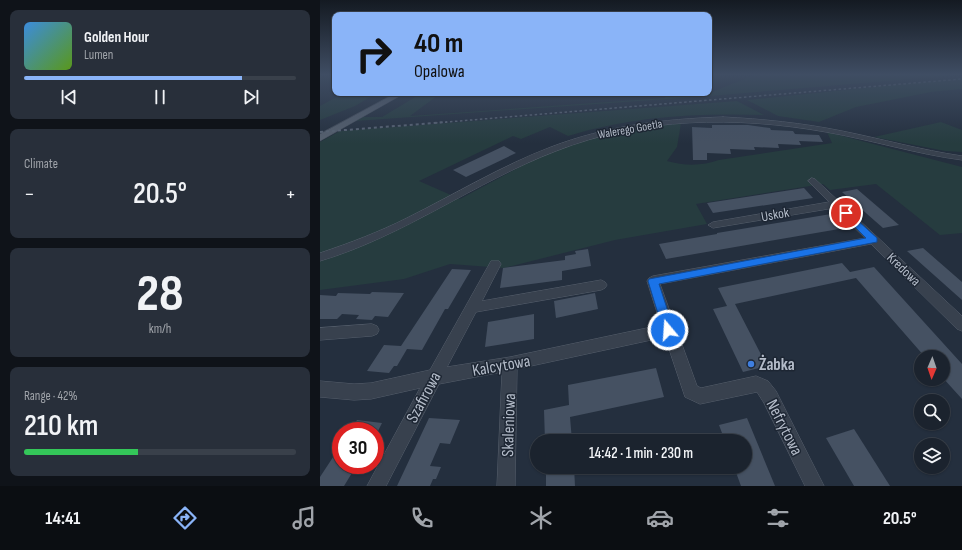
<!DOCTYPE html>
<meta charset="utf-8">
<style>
:root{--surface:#1b232e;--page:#282f3a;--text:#f1f3f6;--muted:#a0a4aa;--line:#39404a;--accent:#8ab4f8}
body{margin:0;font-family:"Sofia Sans Condensed",sans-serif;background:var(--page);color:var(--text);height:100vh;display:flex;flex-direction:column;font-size:15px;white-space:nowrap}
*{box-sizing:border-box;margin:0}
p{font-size:13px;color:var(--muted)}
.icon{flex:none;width:22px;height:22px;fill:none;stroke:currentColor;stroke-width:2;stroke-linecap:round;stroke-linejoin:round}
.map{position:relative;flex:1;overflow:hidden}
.details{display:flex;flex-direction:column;gap:10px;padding:10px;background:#0f1319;width:320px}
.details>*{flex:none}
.top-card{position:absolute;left:12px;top:12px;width:380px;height:84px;border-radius:8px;box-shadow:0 1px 3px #0004,0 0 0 1px var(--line);background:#8ab4f8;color:#111;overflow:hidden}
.needle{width:26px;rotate:182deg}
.fabs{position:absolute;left:594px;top:350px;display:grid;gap:8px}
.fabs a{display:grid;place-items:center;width:36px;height:36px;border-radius:50%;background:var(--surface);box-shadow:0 1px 3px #0004,0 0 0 1px var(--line);font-size:20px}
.speed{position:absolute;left:12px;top:422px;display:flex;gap:8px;font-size:20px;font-weight:700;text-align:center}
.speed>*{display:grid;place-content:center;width:52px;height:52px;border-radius:50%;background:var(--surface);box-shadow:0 1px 3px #0004,0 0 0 1px var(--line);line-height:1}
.speed .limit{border:6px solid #d22;background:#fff;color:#111}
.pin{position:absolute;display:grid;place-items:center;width:34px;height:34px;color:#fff;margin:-17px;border:2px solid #fff;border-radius:50%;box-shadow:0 1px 4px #0007}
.me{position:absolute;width:44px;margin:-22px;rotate:342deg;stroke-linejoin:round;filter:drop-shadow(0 0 3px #0008)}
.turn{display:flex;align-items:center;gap:14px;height:84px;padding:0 16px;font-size:18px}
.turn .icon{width:52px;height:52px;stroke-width:2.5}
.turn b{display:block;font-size:28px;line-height:34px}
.big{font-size:30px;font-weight:600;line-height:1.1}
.details .card{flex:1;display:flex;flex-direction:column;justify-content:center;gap:6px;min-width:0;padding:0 14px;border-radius:8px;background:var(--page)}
.details .dial{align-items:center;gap:0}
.dial b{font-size:52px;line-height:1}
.song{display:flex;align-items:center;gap:12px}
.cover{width:48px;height:48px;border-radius:6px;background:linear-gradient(135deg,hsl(210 70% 55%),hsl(90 70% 35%))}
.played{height:4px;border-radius:2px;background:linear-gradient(90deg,var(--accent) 80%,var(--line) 80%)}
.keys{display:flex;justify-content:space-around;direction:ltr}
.heat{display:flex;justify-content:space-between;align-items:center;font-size:22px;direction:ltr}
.charge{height:6px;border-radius:3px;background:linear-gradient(90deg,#34c759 42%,var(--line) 0)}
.trip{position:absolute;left:210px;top:434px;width:222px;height:40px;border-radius:20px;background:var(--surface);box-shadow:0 1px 3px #0004,0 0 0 1px var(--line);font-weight:600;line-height:40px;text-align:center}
.dock{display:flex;height:64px;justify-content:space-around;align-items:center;background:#0b0e12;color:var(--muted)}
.dock .icon{width:28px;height:28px}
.dock .current{color:var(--accent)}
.dock b{font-size:18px;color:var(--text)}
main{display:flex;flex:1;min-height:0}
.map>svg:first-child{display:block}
.green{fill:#263c3f}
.building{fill:#455162}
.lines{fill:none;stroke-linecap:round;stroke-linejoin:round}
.minor-casing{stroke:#565f6c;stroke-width:1}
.major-casing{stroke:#414a57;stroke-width:1}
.minor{fill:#38414e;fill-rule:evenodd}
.major{fill:#56606e;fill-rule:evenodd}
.rail-far1{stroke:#5a6575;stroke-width:1.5;stroke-dasharray:2.5 2.5;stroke-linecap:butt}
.rail{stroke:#5a6575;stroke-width:2;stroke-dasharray:3 3;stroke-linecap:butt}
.route{fill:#1a73e8;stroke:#114b97}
.shop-dot{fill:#3f7fe0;stroke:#1d2633;stroke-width:1.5}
.labels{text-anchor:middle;stroke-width:3;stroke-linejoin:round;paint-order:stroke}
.far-street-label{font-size:12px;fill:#b4bcc9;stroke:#1d2633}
.street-label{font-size:14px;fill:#b4bcc9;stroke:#1d2633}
.near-poi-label{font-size:17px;font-weight:bold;fill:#b4bcc9;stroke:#1d2633;text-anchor:start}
.near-street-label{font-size:17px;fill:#b4bcc9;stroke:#1d2633}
</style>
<main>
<section class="details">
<div class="card">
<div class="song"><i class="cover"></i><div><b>Golden Hour</b><p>Lumen</p></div></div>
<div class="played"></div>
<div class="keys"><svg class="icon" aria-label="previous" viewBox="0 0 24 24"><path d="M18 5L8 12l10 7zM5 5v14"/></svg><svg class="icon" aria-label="pause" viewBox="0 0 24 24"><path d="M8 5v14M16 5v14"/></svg><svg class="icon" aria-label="next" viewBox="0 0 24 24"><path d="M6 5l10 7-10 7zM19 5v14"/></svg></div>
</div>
<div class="card"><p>Climate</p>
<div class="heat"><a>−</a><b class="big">20.5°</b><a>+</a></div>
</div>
<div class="card dial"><b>28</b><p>km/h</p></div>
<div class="card"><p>Range · 42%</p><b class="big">210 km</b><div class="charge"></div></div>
</section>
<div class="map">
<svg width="642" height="486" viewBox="0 0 642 486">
<rect width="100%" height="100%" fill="#242f3e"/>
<g class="green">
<path d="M434,75H639L390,96L36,121L43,117H62L102,93H121L90,116L345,98V93L387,94Z"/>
<path d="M642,78V89L611,92L536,107L499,122L458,116L427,100Z"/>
<path d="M24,93H57L35,106L0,120V106Z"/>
<path d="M417,101L444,115C377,113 312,116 248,136L230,127L201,139L193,136L99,181L140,199L220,156L291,132L361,123L357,147L347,161C365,166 382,166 399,160L512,143L507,132L642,167V233L620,235L556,184L510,190L503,184L376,204L387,224L295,240L184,268L130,264L84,279L0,290V142L20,131Z"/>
<path d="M621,122L642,130V152L625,151L554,137Z"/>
</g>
<g class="building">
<path d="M392,125H428L450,128L451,130L473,131L475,134L499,135L503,142L479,141L481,145L458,144L459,148L434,147L435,150L410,149L411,154L387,153V160H373L372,127L392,128Z"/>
<path d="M184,146L196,153L146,177L133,170Z"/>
<path d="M484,188L493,198L393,213L387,203Z"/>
<path d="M537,189L579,225L563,228L522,192Z"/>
<path d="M511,214L525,228L346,259L339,244L397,234V233Z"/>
<path d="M603,248L642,282V300L587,251Z"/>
<path d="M268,249L271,266L242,271V280L180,288L183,268L245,260V256L256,254L255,251Z"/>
<path d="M522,263L530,272L554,267L642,364V399L623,378V357H605L536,278L415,304L447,366L423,372L393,309L407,306L398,288Z"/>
<path d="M132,269L151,270L128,309H125L102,350L87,349L77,366H74L69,373L47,371L64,345L81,346Z"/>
<path d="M52,292L84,293L68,317L55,316L52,320L36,319L39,315L22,314L17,319H0V295L16,296L18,293L50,294Z"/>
<path d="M275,293L278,309L236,318L234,301Z"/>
<path d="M214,314V339L165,347L168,322Z"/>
<path d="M336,368L344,397L250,417L252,441H225L224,410L249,405L248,385Z"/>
<path d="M109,418L140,420L130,444L120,443L110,466L121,467L116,479H113L110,486H77Z"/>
<path d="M427,418L455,486H421L414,467H425V441H405L399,425Z"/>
<path d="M37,420L62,423L58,431H30Z"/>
<path d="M534,429L570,486H534L506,438Z"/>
<path d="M21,445V467L35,468L24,486H0V477Z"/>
<path d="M226,467H254L255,486H226Z"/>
</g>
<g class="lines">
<defs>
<g id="minor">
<path d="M403,117C443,119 482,123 522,131C562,139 601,150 642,156V160C596,154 552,140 506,132C416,116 322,117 236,151C155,182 84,236 0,261V253C30,243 59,232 87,218C135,194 181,166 231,147C286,126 343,119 403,117Z"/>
<path d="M492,178L495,179L642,316V331L637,329L551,244L340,284L377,386L381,388L436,376L448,381L456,391L504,486H485L444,403L437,392L380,404L365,397L345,337L197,369L195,486H177L182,372L119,384L66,486H47L100,388L51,399L34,400L0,397V381L34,384L51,383L110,370L171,261H179L181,264L162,301L281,280L285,282L287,285L285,288L281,290L156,312L127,367L190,357L341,325L327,281L329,278L333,276L545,238L514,208L393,228L388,225L393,222L509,202L488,181Z"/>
<path d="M52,324L57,326L59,330L57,334L52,336L0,340V328Z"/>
</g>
<path id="major" d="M76,93H85L0,141V134Z"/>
</defs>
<use href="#minor" class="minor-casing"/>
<use href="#major" class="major-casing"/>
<use href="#minor" class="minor"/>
<use href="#major" class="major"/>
<path class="rail-far1" d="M115,123L642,79"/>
<path class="rail" d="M0,132L127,122"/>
</g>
<linearGradient id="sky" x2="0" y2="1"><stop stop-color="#141a22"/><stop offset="0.52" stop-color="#3f4d63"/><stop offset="1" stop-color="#3f4d63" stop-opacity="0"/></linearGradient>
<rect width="642" height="143" fill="url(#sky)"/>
<path class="route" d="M526,210L557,238V242L339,284L354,330L353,333L348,335L344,333L328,281L329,279L546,238L523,215V211Z"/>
<circle class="shop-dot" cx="431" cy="364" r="4"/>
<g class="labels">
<g class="far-street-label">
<text transform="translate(310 129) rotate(-10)" y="4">Walerego Goetla</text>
</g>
<g class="street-label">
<text transform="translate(455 214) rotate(-10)" y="5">Uskok</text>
<text transform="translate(584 269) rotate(44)" y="5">Kredowa</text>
</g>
<g class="near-poi-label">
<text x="439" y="370">Żabka</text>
</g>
<g class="near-street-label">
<text transform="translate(181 365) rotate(-10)" y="6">Kalcytowa</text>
<text transform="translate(103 397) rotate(-62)" y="6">Szafirowa</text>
<text transform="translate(188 425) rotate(-88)" y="6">Skaleniowa</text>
<text transform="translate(465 427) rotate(63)" y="6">Nefrytowa</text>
</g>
</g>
</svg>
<div class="fabs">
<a><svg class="needle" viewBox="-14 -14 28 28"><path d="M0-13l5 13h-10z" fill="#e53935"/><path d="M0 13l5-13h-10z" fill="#a0a4aa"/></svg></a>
<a><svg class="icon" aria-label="search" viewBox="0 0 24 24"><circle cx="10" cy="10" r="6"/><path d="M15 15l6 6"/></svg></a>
<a><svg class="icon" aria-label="layers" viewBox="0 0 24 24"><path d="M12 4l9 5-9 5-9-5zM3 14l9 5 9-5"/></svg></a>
</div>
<div class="speed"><div class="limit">30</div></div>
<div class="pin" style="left:526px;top:213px;background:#d93025"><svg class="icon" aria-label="arrive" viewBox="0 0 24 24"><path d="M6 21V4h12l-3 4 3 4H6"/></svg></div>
<svg class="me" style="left:348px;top:330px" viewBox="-20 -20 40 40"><circle r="17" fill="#1a73e8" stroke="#fff" stroke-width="3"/><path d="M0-11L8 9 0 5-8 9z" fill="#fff"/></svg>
<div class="trip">14:42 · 1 min · 230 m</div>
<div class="top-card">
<div class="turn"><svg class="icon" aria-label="right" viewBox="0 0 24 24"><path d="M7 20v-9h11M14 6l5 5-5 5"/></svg><div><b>40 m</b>Opalowa</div></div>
</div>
</div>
</main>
<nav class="dock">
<b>14:41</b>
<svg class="icon current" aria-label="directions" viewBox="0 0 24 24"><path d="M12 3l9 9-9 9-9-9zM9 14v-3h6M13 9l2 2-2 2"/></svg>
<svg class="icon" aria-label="music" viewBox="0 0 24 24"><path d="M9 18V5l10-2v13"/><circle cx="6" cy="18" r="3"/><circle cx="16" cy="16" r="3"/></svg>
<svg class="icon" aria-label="phone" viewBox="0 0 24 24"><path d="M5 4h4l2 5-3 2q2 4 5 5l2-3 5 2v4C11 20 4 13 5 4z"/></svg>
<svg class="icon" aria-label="climate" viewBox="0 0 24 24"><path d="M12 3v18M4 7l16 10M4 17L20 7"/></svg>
<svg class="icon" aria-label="car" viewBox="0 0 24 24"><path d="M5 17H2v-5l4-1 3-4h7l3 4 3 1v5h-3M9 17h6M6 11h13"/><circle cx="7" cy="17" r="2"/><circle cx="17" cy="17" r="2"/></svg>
<svg class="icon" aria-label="filters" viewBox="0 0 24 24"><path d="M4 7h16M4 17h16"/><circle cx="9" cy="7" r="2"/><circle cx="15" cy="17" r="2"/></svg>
<b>20.5°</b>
</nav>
